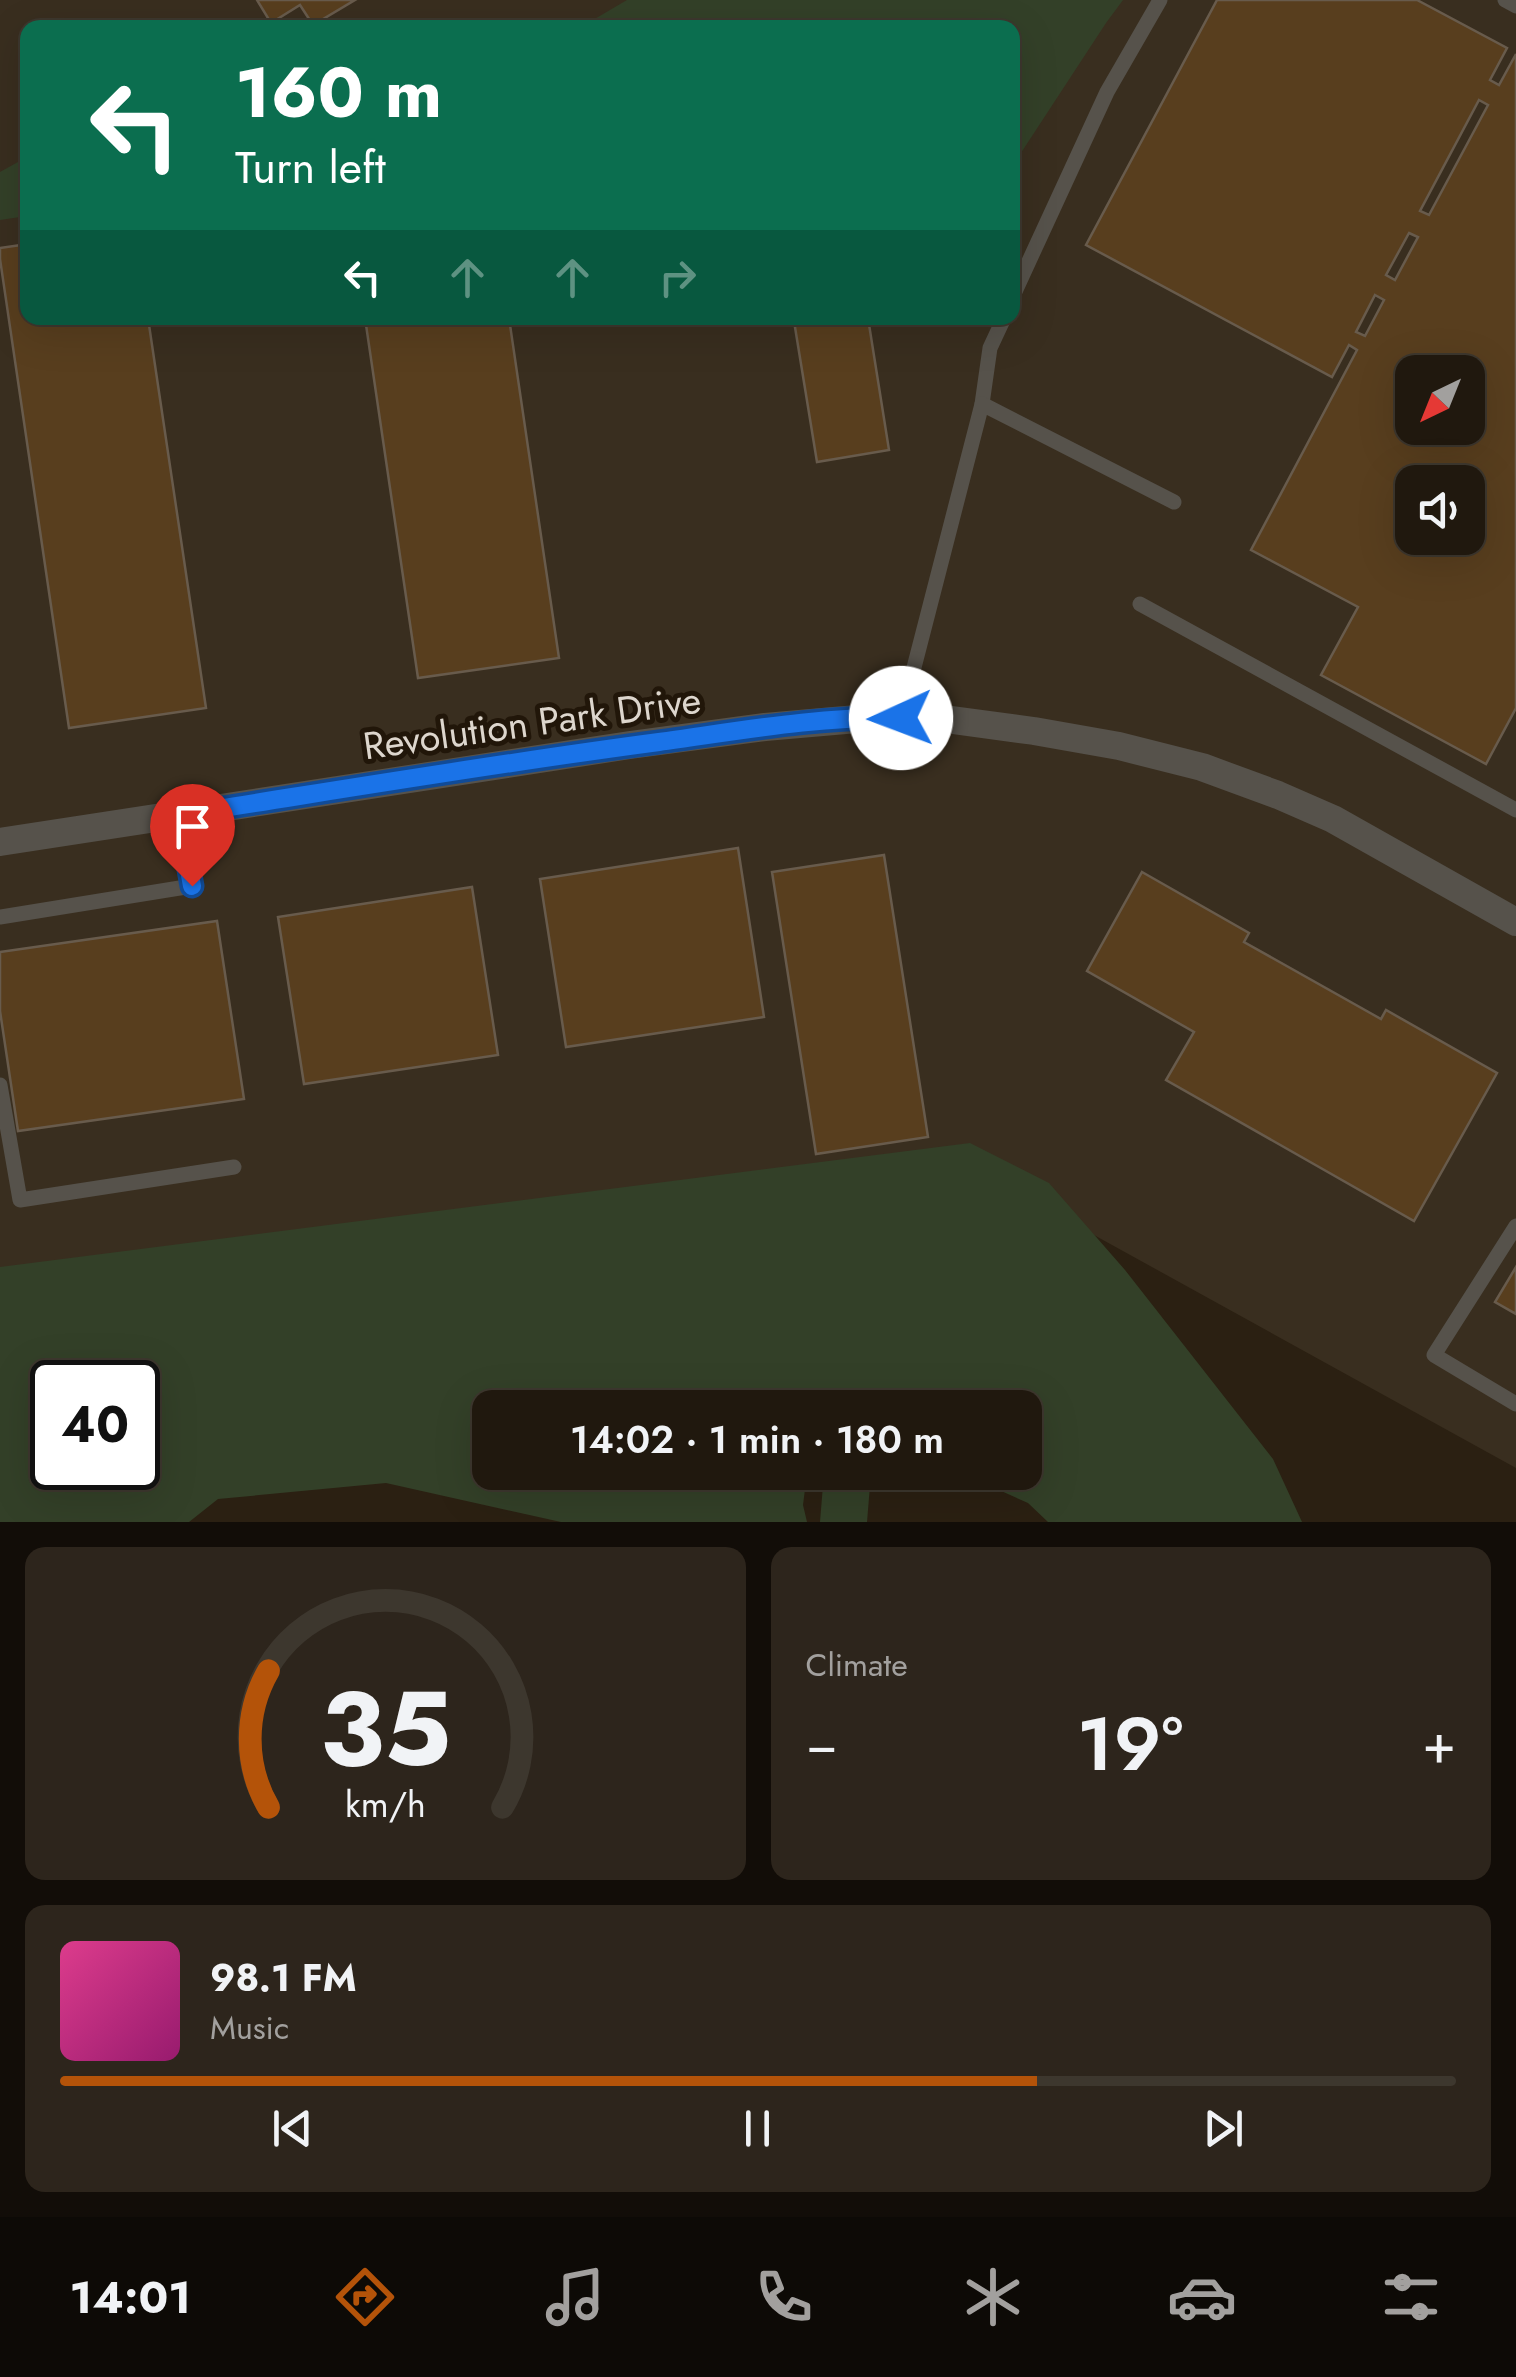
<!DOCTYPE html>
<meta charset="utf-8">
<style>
:root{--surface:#20180e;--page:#2d251c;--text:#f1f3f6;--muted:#a2a09e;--line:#3d372e;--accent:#b45309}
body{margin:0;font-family:Jost,sans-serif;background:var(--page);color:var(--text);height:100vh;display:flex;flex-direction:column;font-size:38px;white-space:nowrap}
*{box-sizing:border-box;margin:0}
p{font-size:32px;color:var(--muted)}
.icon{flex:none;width:55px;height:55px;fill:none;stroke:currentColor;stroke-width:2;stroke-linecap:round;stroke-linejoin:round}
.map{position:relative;height:1522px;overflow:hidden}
.sheet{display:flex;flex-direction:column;gap:25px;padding:25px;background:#120d08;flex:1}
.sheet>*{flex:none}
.hud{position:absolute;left:20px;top:20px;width:1000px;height:305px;border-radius:20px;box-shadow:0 10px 40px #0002,0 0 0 2px var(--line);background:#0b6e4f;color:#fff;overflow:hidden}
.needle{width:65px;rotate:223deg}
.fabs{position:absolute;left:1395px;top:355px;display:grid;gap:20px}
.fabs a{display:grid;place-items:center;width:90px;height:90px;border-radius:20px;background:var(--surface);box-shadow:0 10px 40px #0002,0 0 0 2px var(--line);font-size:50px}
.speed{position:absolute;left:30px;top:1360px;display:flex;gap:20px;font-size:50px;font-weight:700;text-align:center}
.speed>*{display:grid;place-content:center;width:130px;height:130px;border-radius:50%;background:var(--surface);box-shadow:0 10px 40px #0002,0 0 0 2px var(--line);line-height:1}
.speed .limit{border:5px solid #111;border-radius:15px;background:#fff;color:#111}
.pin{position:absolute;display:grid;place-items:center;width:85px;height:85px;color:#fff;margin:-102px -42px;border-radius:50% 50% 50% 0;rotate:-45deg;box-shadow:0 0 10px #0007}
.pin .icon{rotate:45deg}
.me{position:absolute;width:110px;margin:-55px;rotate:268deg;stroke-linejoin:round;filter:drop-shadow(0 0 8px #0008)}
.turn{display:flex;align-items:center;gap:35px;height:210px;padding:0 50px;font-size:45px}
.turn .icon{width:130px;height:130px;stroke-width:2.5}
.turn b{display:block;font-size:70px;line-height:85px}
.lanes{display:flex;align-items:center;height:95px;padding:0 50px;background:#0003;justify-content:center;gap:50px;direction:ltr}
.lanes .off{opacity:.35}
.big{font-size:75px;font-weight:600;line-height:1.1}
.sheet .card{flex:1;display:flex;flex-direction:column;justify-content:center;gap:15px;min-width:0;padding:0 35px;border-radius:20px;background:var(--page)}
.sheet .dial{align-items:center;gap:0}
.dial svg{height:260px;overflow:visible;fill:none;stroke:var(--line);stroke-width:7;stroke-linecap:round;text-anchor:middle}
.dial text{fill:var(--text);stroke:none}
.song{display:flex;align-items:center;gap:30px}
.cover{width:120px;height:120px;border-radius:15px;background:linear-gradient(135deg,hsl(330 70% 55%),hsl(320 70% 35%))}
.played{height:10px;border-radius:5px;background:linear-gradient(90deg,var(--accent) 70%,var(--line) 70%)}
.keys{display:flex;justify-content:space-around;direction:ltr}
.heat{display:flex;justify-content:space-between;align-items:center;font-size:55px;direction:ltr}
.sheet .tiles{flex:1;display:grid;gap:25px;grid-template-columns:1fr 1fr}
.card:last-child{grid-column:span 2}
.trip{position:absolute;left:472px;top:1390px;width:570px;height:100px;border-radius:20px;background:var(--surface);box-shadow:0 10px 40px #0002,0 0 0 2px var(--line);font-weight:600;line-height:100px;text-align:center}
.menu{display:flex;height:160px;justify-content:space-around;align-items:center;background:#0d0a06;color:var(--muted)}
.menu .icon{width:70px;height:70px}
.menu .on{color:var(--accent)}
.menu b{font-size:45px;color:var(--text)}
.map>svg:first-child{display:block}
.commercial{fill:#392e1f;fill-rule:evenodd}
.green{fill:#334028;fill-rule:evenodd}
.building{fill:#583e1e;stroke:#685b4c;stroke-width:2.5;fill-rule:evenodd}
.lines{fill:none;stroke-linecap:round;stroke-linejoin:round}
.service{stroke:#56524b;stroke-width:15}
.tertiary{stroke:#56524b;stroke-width:28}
.route-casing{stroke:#114b97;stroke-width:25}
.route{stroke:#1a73e8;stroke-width:18}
.labels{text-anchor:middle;stroke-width:10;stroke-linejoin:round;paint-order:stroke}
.street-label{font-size:38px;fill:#ddd6cd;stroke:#211609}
</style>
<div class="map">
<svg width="1516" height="1522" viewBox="0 0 1516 1522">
<rect width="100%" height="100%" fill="#2b2012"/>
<path class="commercial" d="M0,0H1516V1468L998,1182L0,1285ZM28,28H1012V318H28ZM1412,372H1468V428H1412ZM1412,482H1468V538H1412Z"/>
<g class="green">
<path d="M627,0H1123L1106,23L1013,165L1012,28L581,27Z"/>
<path d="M27,157V216L0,220V172Z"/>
<path d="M970,1143L1049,1183L1125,1270L1273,1459L1302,1522H1048L1028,1503L961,1473L1025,1472V1408H490V1472L807,1473L803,1505L807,1522H561L386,1483L218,1499L189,1522H0V1267ZM52,1382H138V1468H52Z"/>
<path d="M824,1473H871L867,1522H820Z"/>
</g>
<g class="building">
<path d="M257,0H355L313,25L300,5L271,23Z"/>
<path d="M1217,0H1417L1507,48L1490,80L1499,85L1516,54V708L1486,764L1321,675L1358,607L1251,550L1357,350L1349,345L1332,377L1086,245ZM1479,100L1488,105L1429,215L1420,211ZM1409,233L1418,237L1395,280L1386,275ZM1375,295L1384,300L1365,336L1356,332ZM1412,372H1468V428H1412ZM1412,482H1468V538H1412Z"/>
<path d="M28,244V318H148L206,708L69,728L0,259V248Z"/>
<path d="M365,318H509L559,658L418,678Z"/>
<path d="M819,318H868L889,450L817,462L794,321Z"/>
<path d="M738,848L764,1017L566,1047L540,879Z"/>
<path d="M884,855L928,1137L816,1154L772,872Z"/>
<path d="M1142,872L1249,933L1244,942L1381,1019L1386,1010L1497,1073L1414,1221L1166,1080L1194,1032L1087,971Z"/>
<path d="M472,887L498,1055L304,1084L278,917Z"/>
<path d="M217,921L244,1099L18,1131L0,1011V952Z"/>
<path d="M1516,1267V1314L1495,1302Z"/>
</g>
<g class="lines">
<g class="service">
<path d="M1505,0L1516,6"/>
<path d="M1012,298L1107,92L1160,0"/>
<path d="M982,404L990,348L1004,318"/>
<path d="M1140,604L1516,810"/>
<path d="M901,718L982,404L1174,502"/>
<path d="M0,917L192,886L179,815"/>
<path d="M0,1085L20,1200L234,1167"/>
<path d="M1516,1226L1434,1355L1516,1404"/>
</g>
<path class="tertiary" d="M0,842L630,745L765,727L880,717L945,719L1034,731L1119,746L1202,767L1278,795L1333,819L1516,922"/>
</g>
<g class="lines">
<defs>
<path id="route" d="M192,886L179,815C339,790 499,763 659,742C739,731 820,716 901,718"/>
</defs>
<use href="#route" class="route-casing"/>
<use href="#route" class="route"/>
</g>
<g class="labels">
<g class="street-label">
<text transform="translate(532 723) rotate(-8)" y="13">Revolution Park Drive</text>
</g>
</g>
</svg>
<div class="fabs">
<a><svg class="needle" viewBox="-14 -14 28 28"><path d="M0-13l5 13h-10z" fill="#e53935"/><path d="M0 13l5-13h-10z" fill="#a2a09e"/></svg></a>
<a><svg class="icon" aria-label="sound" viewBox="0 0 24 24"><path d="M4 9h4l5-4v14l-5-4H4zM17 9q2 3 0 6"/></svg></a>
</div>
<div class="speed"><div class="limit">40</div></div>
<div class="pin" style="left:192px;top:886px;background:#d93025"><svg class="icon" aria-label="arrive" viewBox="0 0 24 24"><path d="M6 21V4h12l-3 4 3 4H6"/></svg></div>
<svg class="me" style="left:901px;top:718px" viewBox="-20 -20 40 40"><circle r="19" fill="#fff"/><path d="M0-13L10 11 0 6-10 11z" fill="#1a73e8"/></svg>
<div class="trip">14:02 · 1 min · 180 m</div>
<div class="hud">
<div class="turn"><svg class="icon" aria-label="left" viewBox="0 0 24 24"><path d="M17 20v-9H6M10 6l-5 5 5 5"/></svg><div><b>160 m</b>Turn left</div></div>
<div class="lanes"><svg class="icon" aria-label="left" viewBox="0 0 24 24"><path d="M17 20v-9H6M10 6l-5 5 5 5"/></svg><svg class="icon off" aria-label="ahead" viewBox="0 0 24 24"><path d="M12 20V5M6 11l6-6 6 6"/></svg><svg class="icon off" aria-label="ahead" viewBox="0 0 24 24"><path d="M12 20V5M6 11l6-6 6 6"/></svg><svg class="icon off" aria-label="right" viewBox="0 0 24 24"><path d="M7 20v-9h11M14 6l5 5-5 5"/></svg></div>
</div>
</div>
<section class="sheet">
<div class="tiles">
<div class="card dial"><svg viewBox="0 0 100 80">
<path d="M14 69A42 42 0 1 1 86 69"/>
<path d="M14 69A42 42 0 0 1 14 27" stroke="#b45309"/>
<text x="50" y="56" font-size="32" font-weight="700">35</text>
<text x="50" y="72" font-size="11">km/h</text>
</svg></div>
<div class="card"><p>Climate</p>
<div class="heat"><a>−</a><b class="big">19°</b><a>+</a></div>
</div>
<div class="card">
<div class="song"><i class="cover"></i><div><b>98.1 FM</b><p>Music</p></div></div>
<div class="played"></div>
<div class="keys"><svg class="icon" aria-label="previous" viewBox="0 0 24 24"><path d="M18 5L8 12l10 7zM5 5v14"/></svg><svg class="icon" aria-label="pause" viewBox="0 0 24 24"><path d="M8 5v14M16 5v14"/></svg><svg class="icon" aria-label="next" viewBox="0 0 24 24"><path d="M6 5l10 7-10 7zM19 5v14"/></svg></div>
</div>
</div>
</section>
<nav class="menu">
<b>14:01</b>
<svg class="icon on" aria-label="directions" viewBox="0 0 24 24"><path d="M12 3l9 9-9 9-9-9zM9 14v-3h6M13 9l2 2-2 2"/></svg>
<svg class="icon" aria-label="music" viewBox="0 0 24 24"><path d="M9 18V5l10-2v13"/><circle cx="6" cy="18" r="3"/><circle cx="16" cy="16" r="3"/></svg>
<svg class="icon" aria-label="phone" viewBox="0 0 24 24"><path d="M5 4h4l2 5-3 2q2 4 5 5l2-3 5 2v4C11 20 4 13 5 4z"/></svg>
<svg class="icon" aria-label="climate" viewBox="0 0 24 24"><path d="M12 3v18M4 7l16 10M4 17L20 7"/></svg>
<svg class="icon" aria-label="car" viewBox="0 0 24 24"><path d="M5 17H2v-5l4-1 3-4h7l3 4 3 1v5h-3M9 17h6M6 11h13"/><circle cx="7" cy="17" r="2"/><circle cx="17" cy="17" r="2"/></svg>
<svg class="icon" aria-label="filters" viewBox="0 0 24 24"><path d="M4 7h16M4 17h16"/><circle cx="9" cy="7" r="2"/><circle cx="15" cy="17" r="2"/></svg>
</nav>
